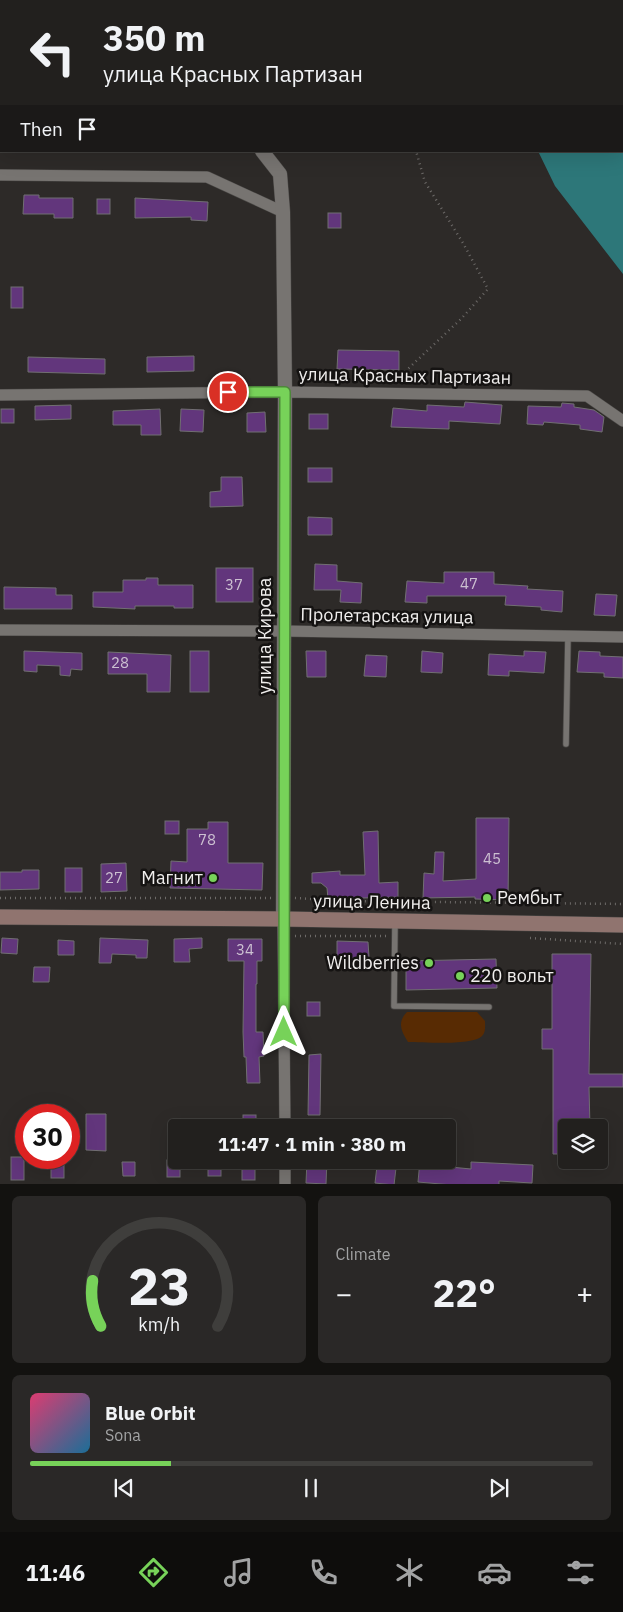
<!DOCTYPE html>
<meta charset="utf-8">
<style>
:root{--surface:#22201e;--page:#2a2827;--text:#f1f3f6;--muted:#a2a3a4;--line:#3f3e3c;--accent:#77d259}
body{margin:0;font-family:"IBM Plex Sans",sans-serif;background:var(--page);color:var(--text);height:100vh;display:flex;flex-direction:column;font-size:19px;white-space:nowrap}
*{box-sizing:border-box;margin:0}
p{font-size:16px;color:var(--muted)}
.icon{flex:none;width:28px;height:28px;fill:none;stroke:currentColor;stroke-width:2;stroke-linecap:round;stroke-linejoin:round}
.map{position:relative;height:1184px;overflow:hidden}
.details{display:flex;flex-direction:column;gap:12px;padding:12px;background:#131210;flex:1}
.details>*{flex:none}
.top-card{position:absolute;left:0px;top:0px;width:624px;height:152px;box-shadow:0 5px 20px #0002,0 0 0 1px var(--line);background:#22201e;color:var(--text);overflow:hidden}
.buttons{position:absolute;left:558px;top:1119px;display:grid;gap:10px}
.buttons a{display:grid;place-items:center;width:50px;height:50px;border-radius:5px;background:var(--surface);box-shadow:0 5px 20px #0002,0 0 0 1px var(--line);font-size:25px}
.speed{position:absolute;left:15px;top:1104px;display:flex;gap:10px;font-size:25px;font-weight:700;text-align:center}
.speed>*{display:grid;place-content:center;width:65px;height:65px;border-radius:50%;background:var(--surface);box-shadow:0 5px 20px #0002,0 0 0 1px var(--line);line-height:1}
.speed .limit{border:8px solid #d22;background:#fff;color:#111}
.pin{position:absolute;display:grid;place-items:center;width:42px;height:42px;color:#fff;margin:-21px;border:2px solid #fff;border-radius:50%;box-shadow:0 1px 5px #0007}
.me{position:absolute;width:55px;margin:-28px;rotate:0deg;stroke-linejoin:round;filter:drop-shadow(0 0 4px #0008)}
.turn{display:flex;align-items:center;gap:18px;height:105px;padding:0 20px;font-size:22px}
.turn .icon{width:65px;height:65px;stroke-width:2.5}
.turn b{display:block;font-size:35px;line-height:42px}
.then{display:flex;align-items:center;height:48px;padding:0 20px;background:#0003;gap:10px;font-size:19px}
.big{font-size:38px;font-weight:700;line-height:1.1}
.details .tile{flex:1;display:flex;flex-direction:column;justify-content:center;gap:8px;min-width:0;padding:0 18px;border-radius:8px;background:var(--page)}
.details .dial{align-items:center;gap:0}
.dial svg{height:130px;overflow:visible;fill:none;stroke:var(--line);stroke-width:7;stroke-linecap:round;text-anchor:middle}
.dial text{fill:var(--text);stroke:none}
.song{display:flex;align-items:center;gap:15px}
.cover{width:60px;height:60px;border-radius:8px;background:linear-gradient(135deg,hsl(340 70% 55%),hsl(200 70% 35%))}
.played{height:5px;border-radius:2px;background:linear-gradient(90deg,var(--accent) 25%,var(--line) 25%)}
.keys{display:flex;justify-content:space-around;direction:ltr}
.heat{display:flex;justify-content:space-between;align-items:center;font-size:28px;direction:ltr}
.details .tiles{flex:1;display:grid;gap:12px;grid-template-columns:1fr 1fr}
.tile:last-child{grid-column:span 2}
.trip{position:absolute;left:168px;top:1119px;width:288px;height:50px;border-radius:5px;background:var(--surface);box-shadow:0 5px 20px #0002,0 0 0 1px var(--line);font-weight:700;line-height:50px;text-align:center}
.menu{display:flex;height:80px;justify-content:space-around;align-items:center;background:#0e0d0c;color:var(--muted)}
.menu .icon{width:35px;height:35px}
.menu .selected{color:var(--accent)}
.menu b{font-size:22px;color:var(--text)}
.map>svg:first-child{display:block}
.green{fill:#582b03}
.water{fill:#2d7779}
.building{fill:#62367c;stroke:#716f72}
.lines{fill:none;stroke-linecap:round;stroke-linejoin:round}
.service-casing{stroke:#4a4846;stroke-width:7}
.minor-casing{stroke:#4a4846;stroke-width:12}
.tertiary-casing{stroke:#4a4846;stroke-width:15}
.secondary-casing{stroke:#4a4846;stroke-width:16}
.path{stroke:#6d6a68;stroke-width:2.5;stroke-dasharray:1 4;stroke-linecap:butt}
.service{stroke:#777471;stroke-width:5.5}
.minor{stroke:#777471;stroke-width:11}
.tertiary{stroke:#777471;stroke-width:14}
.secondary{stroke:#90746f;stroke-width:15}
.route-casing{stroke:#4d883a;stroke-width:12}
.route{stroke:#77d259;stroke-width:9}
.poi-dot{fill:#77d259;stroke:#151312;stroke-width:2}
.labels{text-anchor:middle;stroke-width:5;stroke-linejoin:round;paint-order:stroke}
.number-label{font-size:15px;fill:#ccc0d1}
.street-label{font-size:18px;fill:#f0eeed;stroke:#151312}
.poi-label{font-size:18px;fill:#f0eeed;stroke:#151312;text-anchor:end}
</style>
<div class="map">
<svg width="623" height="1185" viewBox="0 0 623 1185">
<rect width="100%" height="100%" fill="#2d2a28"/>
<path class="green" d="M407,1012H477L485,1021C485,1026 486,1032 482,1036C472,1046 424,1042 408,1042C401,1031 397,1022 407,1012Z"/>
<path class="water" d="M469,0H623V274L555,186L538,151H622V1Z"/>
<g class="building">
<path d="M24,195H39V198H73V218H54V214H23Z"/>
<path d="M135,198L208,202L207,221L191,220V217L135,218Z"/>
<rect x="97" y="199" width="13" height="15"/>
<rect x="328" y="213" width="13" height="15"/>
<rect x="11" y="287" width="12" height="21"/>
<path d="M338,350L399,351V370L337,369Z"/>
<path d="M194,356V371L147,372V357Z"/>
<path d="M28,357L105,359V374L28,372Z"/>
<path d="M465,402L502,405L500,424L449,421V429L391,427L393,408L427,411V405L464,407Z"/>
<path d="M562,403L574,404V407L594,410L604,417L602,432L580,429V425L544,422L543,425L527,424L528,406L561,407Z"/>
<path d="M71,405V419L35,420V406Z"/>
<rect x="1" y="409" width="13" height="14"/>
<path d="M160,409L161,435H141V425H113V411Z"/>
<path d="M181,409L204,410L203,432L180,431Z"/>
<path d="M265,412L266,432H247V413Z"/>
<rect x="309" y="414" width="19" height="15"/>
<rect x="308" y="468" width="24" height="14"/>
<path d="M221,477H242L243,506L210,507V492L221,491Z"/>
<path d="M308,517L332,518V535H308Z"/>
<path d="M315,564L337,565V581L362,583L361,603L340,602L341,590H314Z"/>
<rect x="216" y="568" width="37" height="34"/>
<path d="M444,572H494V584L528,586L527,589L563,591L562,612L541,610V607L505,605L506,596H427V603L405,602L407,581L444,583Z"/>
<path d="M146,578H158V585H193V608H174V606H135V609L93,607V592H123V580H146Z"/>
<path d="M4,587L56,588V595H72V609H4Z"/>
<path d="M596,594L617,595L615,616L594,615Z"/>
<path d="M24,651L82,653V670L71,669L70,676L60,675V666L37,665V672L24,671Z"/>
<rect x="190" y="651" width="19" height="41"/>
<path d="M306,651H326V677H307Z"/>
<path d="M422,651L443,653L442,673L421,672Z"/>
<path d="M524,651L546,652L544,673L509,671V676L488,675L489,654L524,656Z"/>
<path d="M579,651L600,652V656L623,657V678L604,677V673L577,672Z"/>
<path d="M108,652L171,655L170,692H147V674H108Z"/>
<path d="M366,655L387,656L386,677L364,676Z"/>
<path d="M476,818H509L508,900L475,899V897L423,898L424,873L434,874L435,852H444L443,881L476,879Z"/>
<rect x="165" y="821" width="14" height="13"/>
<path d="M208,822H228V863H263L262,890L170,888L171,861L187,862V829H208Z"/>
<path d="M378,831L379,883L398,882V897L328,899L327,888L321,883H312V873L340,871V875H365L363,832Z"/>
<path d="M126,863L127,891L101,892V864Z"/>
<rect x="65" y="868" width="17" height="24"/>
<path d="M22,870H39V889L0,890V872H22Z"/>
<path d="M2,938L18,939L17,954L1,953Z"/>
<path d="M100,938L148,940L147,958H136V955L112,954L111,963H99Z"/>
<path d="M202,938V948L189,949L190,962H174V939Z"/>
<path d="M228,939H262V961H257V984H256V1032H263L264,1056L259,1057L260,1083H247L246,1057H244L243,1032L244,961H228Z"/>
<path d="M58,940L74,941V955H58Z"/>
<path d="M337,941L368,942L369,957L353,958V960L337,961Z"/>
<path d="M552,954H591L589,1074H623V1087H589L590,1128H566V1154H553V1049H542V1029H552Z"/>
<path d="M496,959L497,988L406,990V961Z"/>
<path d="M34,967H50L49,982H33Z"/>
<rect x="307" y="1002" width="13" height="14"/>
<path d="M321,1054L320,1115H308L309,1055Z"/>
<path d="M86,1114H106V1151L86,1150Z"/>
<rect x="243" y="1115" width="13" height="13"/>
<rect x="11" y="1157" width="13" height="23"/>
<rect x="51" y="1158" width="13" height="20"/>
<rect x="167" y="1160" width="13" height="17"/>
<rect x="208" y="1160" width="13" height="16"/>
<path d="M307,1160H327L326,1184L306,1183Z"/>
<path d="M420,1160H440V1166L471,1169V1162L533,1165L532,1183L499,1181V1185H452L418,1182Z"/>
<path d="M122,1162H135V1176H123Z"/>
<rect x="242" y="1165" width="13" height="15"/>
<path d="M377,1166L396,1168L394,1185L375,1183Z"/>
</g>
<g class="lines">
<defs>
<g id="service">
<path d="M566,744L568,636"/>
<path d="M395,921L394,1006L489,1007"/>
</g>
<g id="minor">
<path d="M0,175L207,177L283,212"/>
<path d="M0,395L285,392L587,396L623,421"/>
<path d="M0,630L284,631L623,637"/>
<path d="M283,919L285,1128"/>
<path d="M285,1160V1185"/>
</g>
<g id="tertiary">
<path d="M227,1V0"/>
<path d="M262,151L280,174L283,212L285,392L283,919"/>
</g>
<path id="secondary" d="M0,917L283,919L623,925"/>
</defs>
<use href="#service" class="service-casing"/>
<use href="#minor" class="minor-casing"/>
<use href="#tertiary" class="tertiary-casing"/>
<use href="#secondary" class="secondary-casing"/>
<g class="path">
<path d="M420,0V1"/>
<path d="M444,0V1"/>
<path d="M244,1L245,0"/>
<path d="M394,382L461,319L488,289L463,243L425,182L416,151"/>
<path d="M0,898H272"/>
<path d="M295,898L346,901L623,904"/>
<path d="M295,936H387"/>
<path d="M530,938L623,944"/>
</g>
<use href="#service" class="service"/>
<use href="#minor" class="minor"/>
<use href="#tertiary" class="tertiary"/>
<use href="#secondary" class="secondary"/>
</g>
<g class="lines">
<defs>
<path id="route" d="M228,392H285L284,1032"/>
</defs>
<use href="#route" class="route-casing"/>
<use href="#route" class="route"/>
</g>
<g class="poi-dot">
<circle cx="213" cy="878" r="5"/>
<circle cx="487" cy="898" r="5"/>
<circle cx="429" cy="963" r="5"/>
<circle cx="460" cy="976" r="5"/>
</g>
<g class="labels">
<g class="number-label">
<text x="469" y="589">47</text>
<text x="234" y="590">37</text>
<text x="120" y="668">28</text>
<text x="207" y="845">78</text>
<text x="492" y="864">45</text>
<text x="114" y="883">27</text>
<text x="245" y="955">34</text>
</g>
<g class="street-label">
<text transform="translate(405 376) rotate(1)" y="6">улица Красных Партизан</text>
<text transform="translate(387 616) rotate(1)" y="6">Пролетарская улица</text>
<text transform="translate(265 636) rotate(-90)" y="6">улица Кирова</text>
<text transform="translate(372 902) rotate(1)" y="6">улица Ленина</text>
</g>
<g class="poi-label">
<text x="203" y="884">Магнит</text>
<text x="497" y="904" text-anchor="start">Рембыт</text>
<text x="419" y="969">Wildberries</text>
<text x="470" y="982" text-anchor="start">220 вольт</text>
</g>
</g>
</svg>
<div class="buttons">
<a><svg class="icon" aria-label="layers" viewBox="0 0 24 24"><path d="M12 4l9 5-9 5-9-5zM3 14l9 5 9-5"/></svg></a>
</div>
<div class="speed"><div class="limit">30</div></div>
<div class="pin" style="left:228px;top:392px;background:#d93025"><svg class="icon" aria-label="arrive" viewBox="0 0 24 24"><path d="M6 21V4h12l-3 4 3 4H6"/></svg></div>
<svg class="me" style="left:284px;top:1032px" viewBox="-20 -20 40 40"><path d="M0-17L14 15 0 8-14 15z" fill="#77d259" stroke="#fff" stroke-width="4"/></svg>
<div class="trip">11:47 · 1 min · 380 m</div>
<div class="top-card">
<div class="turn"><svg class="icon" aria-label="left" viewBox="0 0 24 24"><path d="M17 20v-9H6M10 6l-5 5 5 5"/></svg><div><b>350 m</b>улица Красных Партизан</div></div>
<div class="then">Then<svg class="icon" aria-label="arrive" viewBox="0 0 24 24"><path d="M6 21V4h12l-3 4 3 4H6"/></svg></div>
</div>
</div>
<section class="details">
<div class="tiles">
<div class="tile dial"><svg viewBox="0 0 100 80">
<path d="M14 69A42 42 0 1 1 86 69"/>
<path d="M14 69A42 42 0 0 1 9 41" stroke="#77d259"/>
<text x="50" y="56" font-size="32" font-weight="700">23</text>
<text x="50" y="72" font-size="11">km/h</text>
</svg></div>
<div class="tile"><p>Climate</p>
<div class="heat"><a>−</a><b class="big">22°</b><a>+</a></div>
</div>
<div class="tile">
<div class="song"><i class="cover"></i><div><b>Blue Orbit</b><p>Sona</p></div></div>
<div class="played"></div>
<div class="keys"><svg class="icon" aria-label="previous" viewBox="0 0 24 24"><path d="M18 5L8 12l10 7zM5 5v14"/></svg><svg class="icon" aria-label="pause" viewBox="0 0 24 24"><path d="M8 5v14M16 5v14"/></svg><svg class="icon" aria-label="next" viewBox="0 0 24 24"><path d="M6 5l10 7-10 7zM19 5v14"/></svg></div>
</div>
</div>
</section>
<nav class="menu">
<b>11:46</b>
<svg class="icon selected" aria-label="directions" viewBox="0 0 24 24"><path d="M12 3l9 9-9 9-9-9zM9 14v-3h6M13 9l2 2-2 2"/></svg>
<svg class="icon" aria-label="music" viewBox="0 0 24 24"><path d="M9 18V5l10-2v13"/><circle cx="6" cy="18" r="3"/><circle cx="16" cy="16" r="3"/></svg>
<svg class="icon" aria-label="phone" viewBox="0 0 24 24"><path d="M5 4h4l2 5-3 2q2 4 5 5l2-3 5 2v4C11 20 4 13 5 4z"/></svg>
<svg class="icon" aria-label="climate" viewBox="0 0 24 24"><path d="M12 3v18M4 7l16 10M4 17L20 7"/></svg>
<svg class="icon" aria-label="car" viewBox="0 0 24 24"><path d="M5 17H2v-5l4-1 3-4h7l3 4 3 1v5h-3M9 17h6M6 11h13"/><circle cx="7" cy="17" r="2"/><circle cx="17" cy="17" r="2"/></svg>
<svg class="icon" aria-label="filters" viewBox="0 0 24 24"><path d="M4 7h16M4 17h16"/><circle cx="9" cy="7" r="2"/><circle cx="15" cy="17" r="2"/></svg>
</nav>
